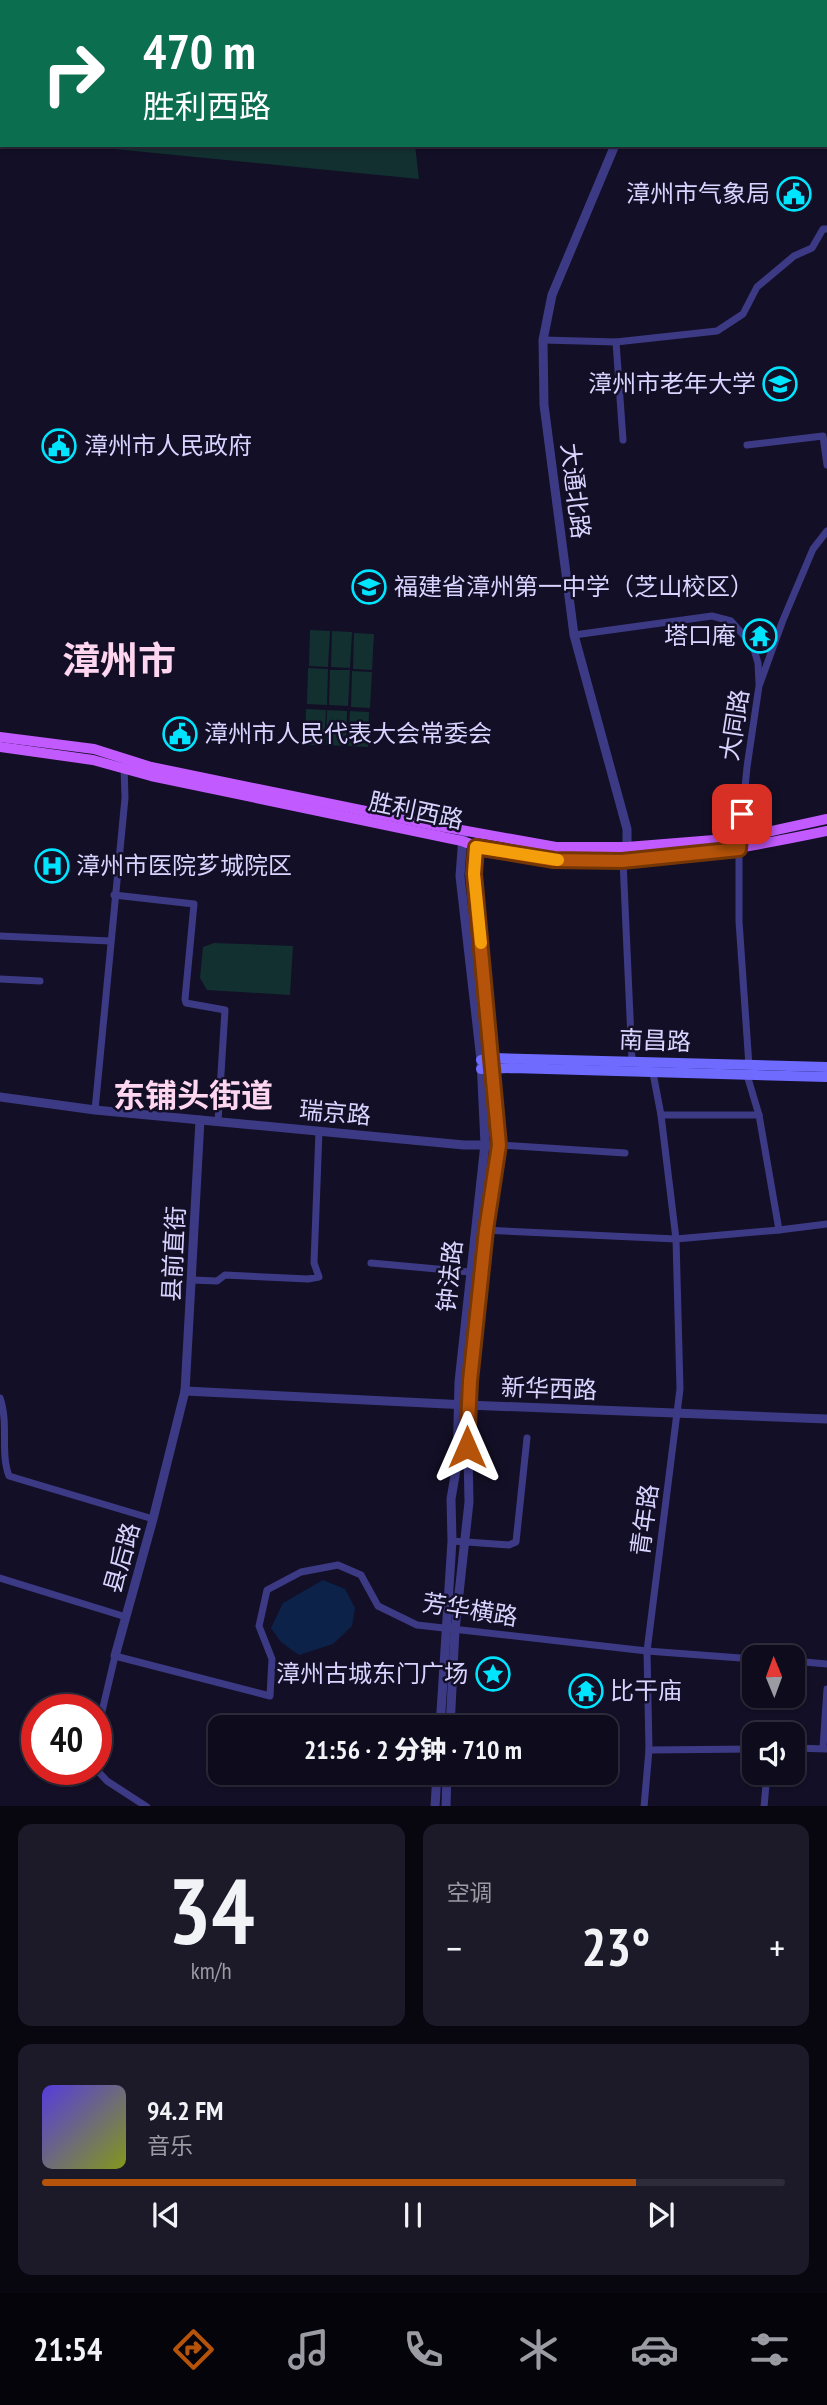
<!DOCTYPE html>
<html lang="zh">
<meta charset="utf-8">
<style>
:root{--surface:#0e0b1c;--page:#1c1929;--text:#f1f3f6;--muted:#9b9ba3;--line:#2e2b3b;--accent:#b45309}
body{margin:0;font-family:"PT Sans Narrow","Noto Sans SC",sans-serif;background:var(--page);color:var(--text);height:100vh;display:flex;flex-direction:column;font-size:26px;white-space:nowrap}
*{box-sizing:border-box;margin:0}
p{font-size:23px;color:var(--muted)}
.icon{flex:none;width:38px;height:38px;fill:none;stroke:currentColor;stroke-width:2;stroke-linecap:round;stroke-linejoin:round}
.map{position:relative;height:1806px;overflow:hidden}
.panel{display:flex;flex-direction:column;gap:18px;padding:18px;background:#08060f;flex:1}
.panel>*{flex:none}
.guide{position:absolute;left:0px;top:0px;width:828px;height:147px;box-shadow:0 2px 5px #0004,0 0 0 2px var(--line);background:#0b6e4f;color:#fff;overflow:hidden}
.needle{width:46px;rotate:359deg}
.controls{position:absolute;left:742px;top:1645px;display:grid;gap:14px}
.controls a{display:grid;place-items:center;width:63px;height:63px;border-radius:14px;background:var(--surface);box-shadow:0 2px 5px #0004,0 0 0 2px var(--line);font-size:35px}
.speed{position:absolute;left:21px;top:1694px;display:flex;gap:14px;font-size:35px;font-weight:700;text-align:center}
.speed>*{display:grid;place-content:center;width:91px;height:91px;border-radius:50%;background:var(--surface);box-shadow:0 2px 5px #0004,0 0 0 2px var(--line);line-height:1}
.speed .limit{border:10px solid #d22;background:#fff;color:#111}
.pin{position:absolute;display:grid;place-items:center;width:60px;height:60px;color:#fff;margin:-30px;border-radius:14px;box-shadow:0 4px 10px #0006}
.me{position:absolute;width:77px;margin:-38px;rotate:0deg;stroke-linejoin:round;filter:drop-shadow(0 0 5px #0008)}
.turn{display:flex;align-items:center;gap:24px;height:147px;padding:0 28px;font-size:32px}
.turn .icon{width:91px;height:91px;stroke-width:2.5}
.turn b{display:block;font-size:49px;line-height:60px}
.big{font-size:52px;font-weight:800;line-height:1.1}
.panel .widget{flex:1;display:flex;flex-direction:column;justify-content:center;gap:10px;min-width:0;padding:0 24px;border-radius:14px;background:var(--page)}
.panel .dial{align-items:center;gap:0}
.dial b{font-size:91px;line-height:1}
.song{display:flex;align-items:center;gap:21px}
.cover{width:84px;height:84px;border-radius:10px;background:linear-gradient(135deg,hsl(250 70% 55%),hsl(70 70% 35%))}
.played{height:7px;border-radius:4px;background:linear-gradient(90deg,var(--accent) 80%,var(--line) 80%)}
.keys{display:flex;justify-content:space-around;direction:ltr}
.heat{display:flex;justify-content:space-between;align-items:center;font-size:38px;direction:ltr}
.panel .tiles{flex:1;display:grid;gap:18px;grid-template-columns:1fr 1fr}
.widget:last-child{grid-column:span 2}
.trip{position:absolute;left:208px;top:1715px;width:410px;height:70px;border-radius:14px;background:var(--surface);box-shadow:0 2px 5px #0004,0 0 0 2px var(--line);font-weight:800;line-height:70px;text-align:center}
.dock{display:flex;height:112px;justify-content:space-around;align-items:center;background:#06040b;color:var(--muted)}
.dock .icon{width:49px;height:49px}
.dock .selected{color:var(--accent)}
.dock b{font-size:32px;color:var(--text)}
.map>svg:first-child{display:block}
.green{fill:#12302f}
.water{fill:#0c2248}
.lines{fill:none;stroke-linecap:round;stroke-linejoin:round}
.minor{stroke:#3d3a85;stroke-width:7}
.tertiary{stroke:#3d3a85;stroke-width:9}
.secondary{stroke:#6f6bff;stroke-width:10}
.primary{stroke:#c25bff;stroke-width:10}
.route-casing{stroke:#753606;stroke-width:18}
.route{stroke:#b45309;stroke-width:12}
.slow{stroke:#f59e0b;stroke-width:12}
.labels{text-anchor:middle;stroke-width:5;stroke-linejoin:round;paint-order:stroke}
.poi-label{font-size:24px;fill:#d9d4ff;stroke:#130f26;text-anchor:start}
.street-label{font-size:24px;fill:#d9d4ff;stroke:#130f26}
.district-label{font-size:32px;font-weight:bold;fill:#ffd6f0;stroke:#130f26}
.town-label{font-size:38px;font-weight:bold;fill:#ffd6f0;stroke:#130f26}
</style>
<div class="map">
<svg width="827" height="1807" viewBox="0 0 827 1807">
<rect width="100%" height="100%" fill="#130f26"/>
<g class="green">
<path d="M0,0H398V2H2V138H0Z"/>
<path d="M74,145H415L419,179Z"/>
<path d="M310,630L330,631L328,667L309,666Z"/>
<path d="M332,631L352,632L350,668L331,667Z"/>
<path d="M354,633L374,634L372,670L353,669Z"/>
<path d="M308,668L328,669L327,705L307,704Z"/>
<path d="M330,670H350L348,706L329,705Z"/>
<path d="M352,671L372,672L370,708L351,707Z"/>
<path d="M306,709L326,710L324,745H305Z"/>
<path d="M327,710L347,711L346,746L326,745Z"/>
<path d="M350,711L369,712L368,747L348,746Z"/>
<path d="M214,943L293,946L290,995L207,990L200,978L203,947Z"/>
</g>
<path class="water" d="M323,1580L345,1589L355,1608L352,1626L333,1644L299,1655L281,1642L271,1628L283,1603Z"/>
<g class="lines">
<g class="minor">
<path d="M543,340L616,342L717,331L743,314L757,287L794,256L812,248L823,229H827"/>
<path d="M616,342L623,440"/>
<path d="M747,445L823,436L827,465"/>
<path d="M574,635L712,616L731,621L753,646L758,663L759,683"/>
<path d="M623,861L632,1061"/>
<path d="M114,895L194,904L185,999L186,1003L225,1010L218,1121"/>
<path d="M0,936L110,941"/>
<path d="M0,979L40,981"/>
<path d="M749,1066L739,921V849L747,767L759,686L783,620L813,549L827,531"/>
<path d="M747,1075L759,1115L779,1230"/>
<path d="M95,1110L125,798L124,766"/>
<path d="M661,1115H759"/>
<path d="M499,1145L625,1153"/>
<path d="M482,1230L676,1239L779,1230L827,1224"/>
<path d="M371,1263L470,1272"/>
<path d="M192,1280L217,1281L225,1275L308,1279L319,1277L314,1263L319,1131"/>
<path d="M0,1398C9,1423 0,1453 9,1476L153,1519"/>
<path d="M452,1541L509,1545L516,1542L527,1438"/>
<path d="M0,1578L126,1617"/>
<path d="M793,1661L827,1664"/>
<path d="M96,1737L115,1656L270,1696L272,1659L259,1626L267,1590L301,1572L338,1565L361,1575L378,1606L417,1625L647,1651L754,1659"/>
<path d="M793,1748L827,1749"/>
<path d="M823,1748L827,1689"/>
<path d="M649,1750L754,1749"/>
<path d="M96,1769L107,1781L147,1807"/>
<path d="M644,1807L649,1750L647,1651L680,1389L676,1239L661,1115L653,1073"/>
<path d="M764,1807L767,1773"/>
</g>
<g class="tertiary">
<path d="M691,2L692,0"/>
<path d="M615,145L552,295L543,340L544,405L574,635L627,829V847"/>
<path d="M0,1097L95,1110L464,1145H489"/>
<path d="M185,1391L467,1405L827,1419"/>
<path d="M115,1656L153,1519L185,1391L200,1120"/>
<path d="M440,1727L452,1541L451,1499L457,1464L459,1382L485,1144L481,1060L460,876L463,836"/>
<path d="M450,1727L455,1630L469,1502L467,1405L486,1230L499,1145L474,874L476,847L481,834"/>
<path d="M435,1807L437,1773"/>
<path d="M446,1807L447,1773"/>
</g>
<g class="secondary">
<path d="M481,1060L493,1058C604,1060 715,1065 827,1067"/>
<path d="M481,1069L512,1068L827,1077"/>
</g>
<g class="primary">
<path d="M0,737L94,749L151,767L439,826L556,847H627L739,838L827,819"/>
<path d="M0,747L93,760L151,776L462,841C480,848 499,851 519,854C622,872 726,852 827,831"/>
</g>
</g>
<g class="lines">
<defs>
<path id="route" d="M467,1447L470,1381L486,1230L499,1145L474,874L476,847L554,860L622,861L739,849L742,814"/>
</defs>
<use href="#route" class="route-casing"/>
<use href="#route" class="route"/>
<path class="slow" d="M481,943L474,874L476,847L558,860"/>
</g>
<defs>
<symbol id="civic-ring" viewBox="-11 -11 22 22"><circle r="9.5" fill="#130f26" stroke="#00e5ff" stroke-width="1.5"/><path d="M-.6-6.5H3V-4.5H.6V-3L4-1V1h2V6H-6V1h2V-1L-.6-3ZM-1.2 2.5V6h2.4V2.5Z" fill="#00e5ff"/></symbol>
<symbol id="university-ring" viewBox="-11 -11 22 22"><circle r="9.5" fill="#130f26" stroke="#00e5ff" stroke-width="1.5"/><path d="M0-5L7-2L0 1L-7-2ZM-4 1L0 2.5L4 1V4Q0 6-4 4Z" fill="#00e5ff"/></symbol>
<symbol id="school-ring" viewBox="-11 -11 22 22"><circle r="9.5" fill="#130f26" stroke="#00e5ff" stroke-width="1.5"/><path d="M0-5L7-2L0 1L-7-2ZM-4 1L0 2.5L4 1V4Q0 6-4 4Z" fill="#00e5ff"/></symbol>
<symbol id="temple-ring" viewBox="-11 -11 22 22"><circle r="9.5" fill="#130f26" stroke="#00e5ff" stroke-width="1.5"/><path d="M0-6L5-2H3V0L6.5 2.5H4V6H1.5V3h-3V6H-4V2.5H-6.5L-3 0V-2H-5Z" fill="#00e5ff"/></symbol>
<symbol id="hospital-ring" viewBox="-11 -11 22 22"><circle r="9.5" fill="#130f26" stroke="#00e5ff" stroke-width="1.5"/><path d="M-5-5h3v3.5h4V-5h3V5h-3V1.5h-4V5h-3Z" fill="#00e5ff"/></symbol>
<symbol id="sight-ring" viewBox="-11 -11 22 22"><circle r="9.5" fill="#130f26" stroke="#00e5ff" stroke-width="1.5"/><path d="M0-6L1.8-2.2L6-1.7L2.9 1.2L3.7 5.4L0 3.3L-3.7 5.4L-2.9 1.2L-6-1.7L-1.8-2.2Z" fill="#00e5ff"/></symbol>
</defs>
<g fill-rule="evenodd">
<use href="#civic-ring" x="775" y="175" width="38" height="38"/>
<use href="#university-ring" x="761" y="365" width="38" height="38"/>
<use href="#civic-ring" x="40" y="427" width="38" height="38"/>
<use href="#school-ring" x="350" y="568" width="38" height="38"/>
<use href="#temple-ring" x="741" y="617" width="38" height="38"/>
<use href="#civic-ring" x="161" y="715" width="38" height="38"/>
<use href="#hospital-ring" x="33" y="847" width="38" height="38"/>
<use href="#sight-ring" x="474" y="1655" width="38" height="38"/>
<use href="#temple-ring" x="567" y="1672" width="38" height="38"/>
</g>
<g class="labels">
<g class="poi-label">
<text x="770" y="202" text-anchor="end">漳州市气象局</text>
<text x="756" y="392" text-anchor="end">漳州市老年大学</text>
<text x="84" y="454">漳州市人民政府</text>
<text x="394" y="595">福建省漳州第一中学（芝山校区）</text>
<text x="736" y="644" text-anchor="end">塔口庵</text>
<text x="204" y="742">漳州市人民代表大会常委会</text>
<text x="76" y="874">漳州市医院芗城院区</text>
<text x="468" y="1682" text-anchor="end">漳州古城东门广场</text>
<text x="610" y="1699">比干庙</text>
</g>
<g class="street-label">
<text transform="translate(575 491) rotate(83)" y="8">大通北路</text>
<text transform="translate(735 725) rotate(-81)" y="8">大同路</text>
<text transform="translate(416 811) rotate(12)" y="8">胜利西路</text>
<text transform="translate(655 1041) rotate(2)" y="8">南昌路</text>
<text transform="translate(335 1113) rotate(5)" y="8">瑞京路</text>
<text transform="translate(174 1254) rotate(-87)" y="8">县前直街</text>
<text transform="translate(450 1276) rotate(-84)" y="8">钟法路</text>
<text transform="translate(549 1389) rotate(2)" y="8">新华西路</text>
<text transform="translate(645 1520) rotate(-82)" y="8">青年路</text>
<text transform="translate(122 1558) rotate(-74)" y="8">县后路</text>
<text transform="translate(470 1610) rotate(9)" y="8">芳华横路</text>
</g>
<g class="district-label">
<text x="193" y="1107">东铺头街道</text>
</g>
<g class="town-label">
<text x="119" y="674">漳州市</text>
</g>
</g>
</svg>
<div class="controls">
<a><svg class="needle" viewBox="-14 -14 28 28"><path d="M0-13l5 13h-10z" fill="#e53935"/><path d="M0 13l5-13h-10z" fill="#9b9ba3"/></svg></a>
<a><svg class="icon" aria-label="sound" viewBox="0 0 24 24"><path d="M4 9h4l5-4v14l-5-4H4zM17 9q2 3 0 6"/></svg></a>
</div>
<div class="speed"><div class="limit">40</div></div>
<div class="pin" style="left:742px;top:814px;background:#d93025"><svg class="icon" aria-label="arrive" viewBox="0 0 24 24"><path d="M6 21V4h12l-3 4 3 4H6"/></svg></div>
<svg class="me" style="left:467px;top:1447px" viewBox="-20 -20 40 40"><path d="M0-17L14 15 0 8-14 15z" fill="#b45309" stroke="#fff" stroke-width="4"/></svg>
<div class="trip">21:56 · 2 分钟 · 710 m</div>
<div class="guide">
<div class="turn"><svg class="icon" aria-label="right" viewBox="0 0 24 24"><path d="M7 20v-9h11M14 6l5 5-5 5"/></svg><div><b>470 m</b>胜利西路</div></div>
</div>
</div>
<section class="panel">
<div class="tiles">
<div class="widget dial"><b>34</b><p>km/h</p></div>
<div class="widget"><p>空调</p>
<div class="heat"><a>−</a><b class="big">23°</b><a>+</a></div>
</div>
<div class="widget">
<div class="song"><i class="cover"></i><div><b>94.2 FM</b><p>音乐</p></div></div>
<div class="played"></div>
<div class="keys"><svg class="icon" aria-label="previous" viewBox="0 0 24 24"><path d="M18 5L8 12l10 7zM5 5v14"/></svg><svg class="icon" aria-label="pause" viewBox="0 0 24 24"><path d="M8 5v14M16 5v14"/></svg><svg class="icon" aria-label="next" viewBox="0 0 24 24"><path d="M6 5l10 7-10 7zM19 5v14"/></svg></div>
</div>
</div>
</section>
<nav class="dock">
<b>21:54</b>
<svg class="icon selected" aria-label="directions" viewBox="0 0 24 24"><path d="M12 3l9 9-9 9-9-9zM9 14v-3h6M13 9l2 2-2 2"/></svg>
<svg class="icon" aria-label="music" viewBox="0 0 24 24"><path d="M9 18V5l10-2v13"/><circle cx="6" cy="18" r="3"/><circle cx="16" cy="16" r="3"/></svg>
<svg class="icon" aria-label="phone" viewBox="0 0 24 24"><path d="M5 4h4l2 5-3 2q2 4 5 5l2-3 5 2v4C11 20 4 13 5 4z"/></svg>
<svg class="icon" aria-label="climate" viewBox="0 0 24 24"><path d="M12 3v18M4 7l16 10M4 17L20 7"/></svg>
<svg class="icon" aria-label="car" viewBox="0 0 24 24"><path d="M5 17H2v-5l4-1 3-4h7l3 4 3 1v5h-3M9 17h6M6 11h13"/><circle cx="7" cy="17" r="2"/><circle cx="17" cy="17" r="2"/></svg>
<svg class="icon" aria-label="filters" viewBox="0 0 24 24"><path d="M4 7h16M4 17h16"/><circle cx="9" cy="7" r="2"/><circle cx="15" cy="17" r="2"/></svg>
</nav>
